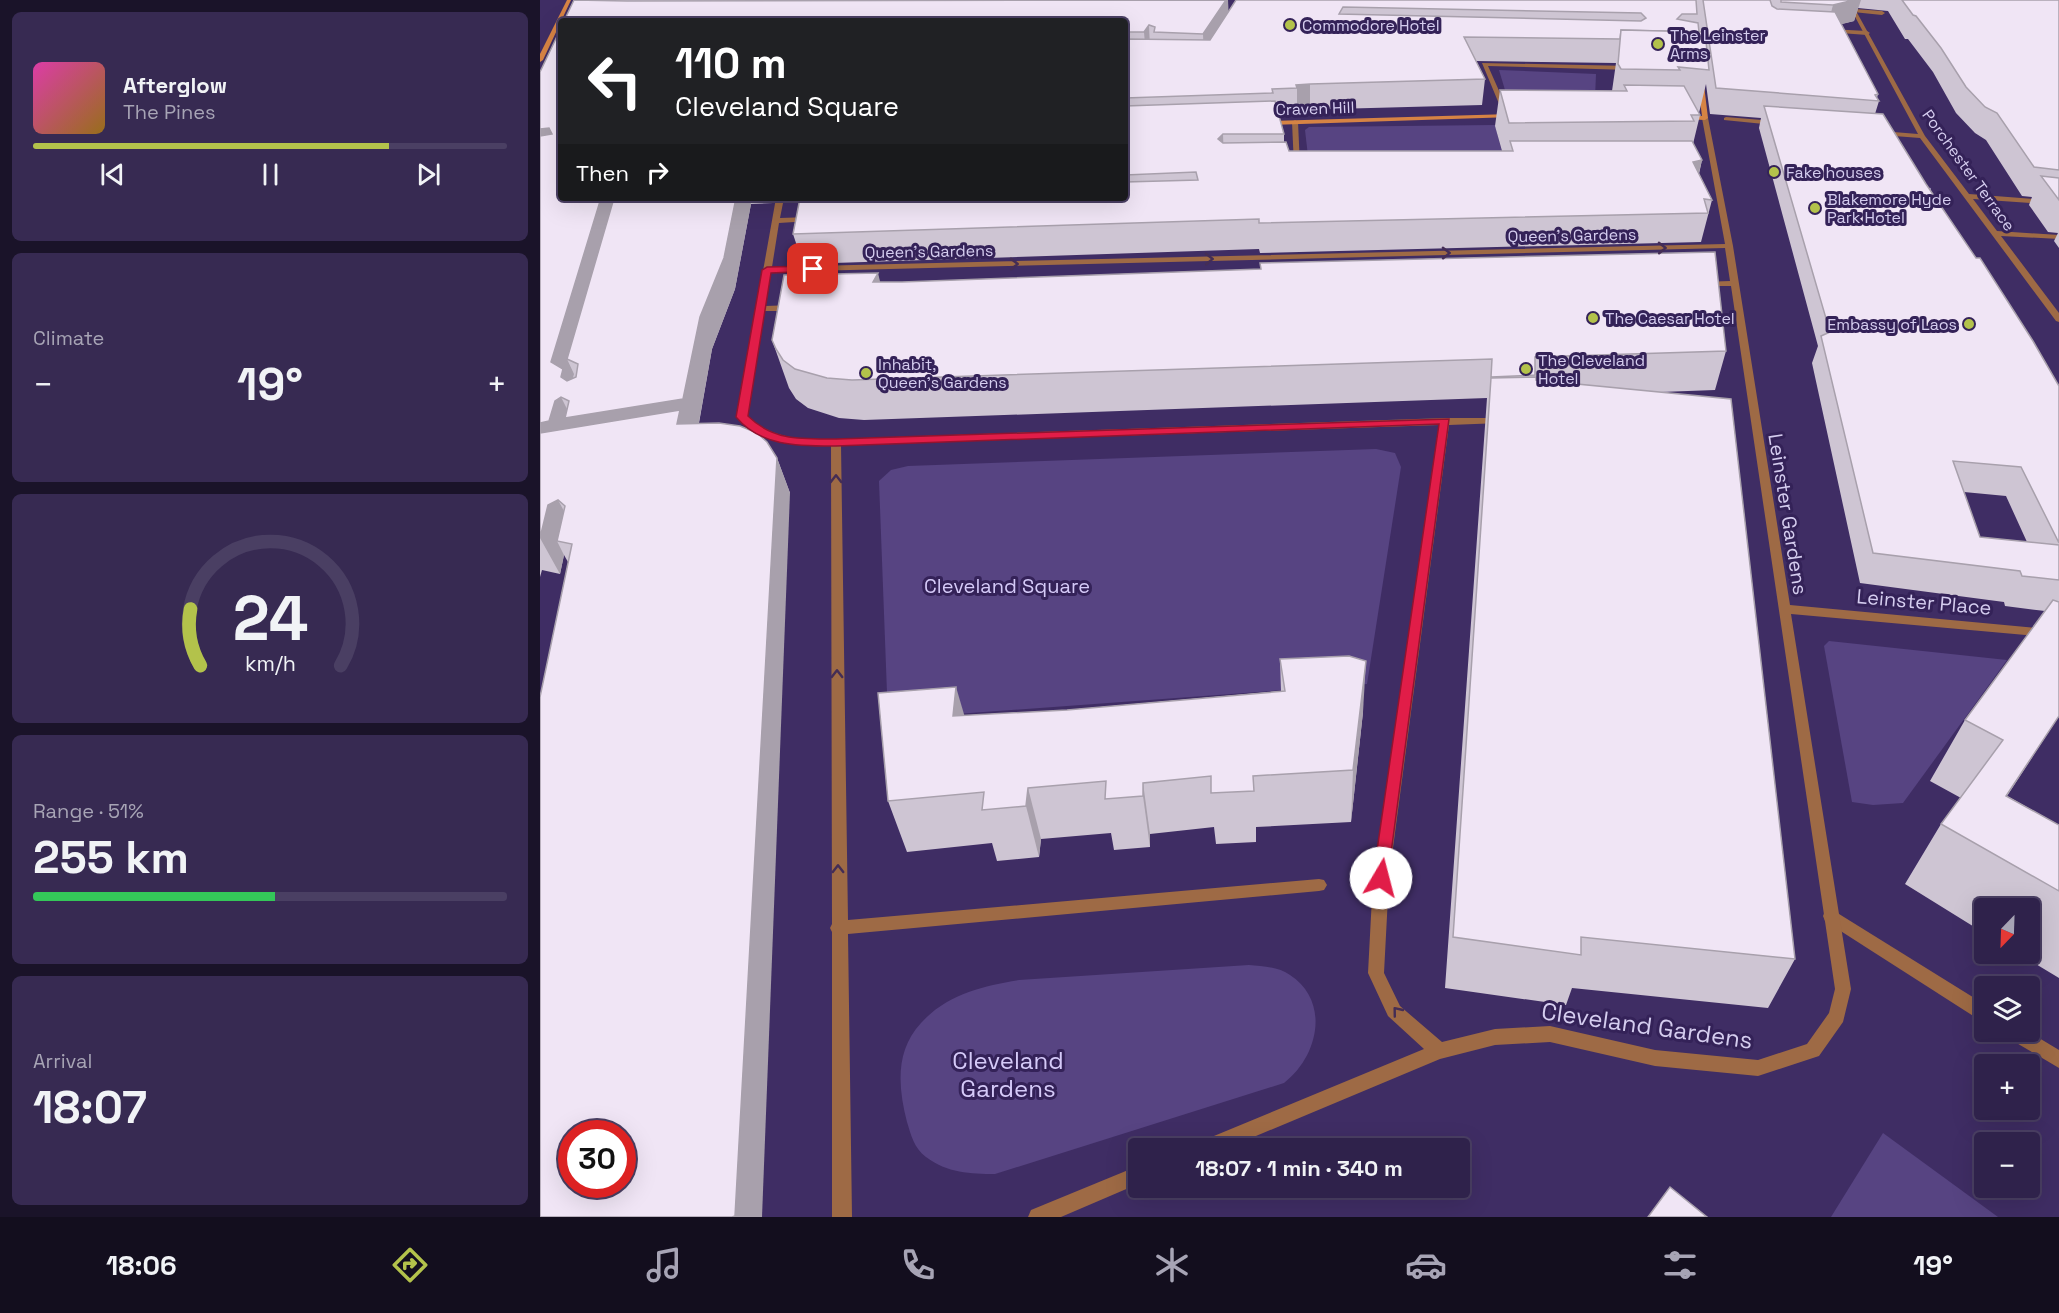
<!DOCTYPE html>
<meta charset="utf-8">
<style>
:root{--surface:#2f224b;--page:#372a52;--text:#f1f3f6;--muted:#a7a4b5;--line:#4a3f63;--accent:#b3c24b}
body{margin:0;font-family:"Space Grotesk",sans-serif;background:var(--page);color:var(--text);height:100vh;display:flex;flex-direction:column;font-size:22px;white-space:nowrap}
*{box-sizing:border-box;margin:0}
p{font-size:20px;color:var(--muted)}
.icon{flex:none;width:33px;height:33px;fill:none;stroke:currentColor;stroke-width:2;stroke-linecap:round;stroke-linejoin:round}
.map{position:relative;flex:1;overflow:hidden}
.drawer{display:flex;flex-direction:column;gap:12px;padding:12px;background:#1a1329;width:540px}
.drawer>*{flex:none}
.banner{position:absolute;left:18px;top:18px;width:570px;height:183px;border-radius:6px;box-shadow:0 6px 24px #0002,0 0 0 2px var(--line);background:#202124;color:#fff;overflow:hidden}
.needle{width:39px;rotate:203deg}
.fabs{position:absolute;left:1434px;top:898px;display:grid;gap:12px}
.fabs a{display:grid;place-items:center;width:66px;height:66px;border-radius:6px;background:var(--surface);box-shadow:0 6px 24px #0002,0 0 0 2px var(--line);font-size:30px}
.speed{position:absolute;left:18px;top:1120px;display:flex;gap:12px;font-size:30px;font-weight:700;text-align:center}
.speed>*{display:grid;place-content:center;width:78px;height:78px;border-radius:50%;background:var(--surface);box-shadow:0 6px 24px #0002,0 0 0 2px var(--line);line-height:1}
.speed .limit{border:9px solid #d22;background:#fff;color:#111}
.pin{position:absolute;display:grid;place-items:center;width:51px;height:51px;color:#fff;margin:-26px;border-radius:12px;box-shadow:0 3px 9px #0006}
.me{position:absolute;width:66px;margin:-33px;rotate:8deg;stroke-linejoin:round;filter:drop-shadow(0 0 4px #0008)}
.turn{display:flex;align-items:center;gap:21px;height:126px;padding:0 18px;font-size:27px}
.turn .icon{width:78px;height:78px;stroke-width:2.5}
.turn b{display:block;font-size:42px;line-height:51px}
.then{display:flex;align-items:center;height:57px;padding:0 18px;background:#0003;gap:12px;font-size:22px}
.big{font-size:45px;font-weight:700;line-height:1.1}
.drawer .card{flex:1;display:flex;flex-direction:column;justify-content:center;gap:9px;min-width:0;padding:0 21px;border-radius:9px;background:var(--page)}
.drawer .dial{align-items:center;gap:0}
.dial svg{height:156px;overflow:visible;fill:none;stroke:var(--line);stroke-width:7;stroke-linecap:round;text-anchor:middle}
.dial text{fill:var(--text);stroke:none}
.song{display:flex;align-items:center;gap:18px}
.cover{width:72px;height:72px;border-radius:9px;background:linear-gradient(135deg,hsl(320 70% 55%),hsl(40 70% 35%))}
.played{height:6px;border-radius:3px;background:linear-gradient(90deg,var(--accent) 75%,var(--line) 75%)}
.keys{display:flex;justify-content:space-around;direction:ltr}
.heat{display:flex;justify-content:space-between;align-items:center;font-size:33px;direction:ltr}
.charge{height:9px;border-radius:4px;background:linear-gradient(90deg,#34c759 51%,var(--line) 0)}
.trip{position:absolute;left:588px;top:1138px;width:342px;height:60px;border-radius:6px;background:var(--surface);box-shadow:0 6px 24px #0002,0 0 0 2px var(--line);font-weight:700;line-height:60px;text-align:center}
.dock{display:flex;height:96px;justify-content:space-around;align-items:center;background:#130e1e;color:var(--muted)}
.dock .icon{width:42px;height:42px}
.dock .current{color:var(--accent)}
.dock b{font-size:27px;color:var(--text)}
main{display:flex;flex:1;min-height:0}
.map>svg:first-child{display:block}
.green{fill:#574482}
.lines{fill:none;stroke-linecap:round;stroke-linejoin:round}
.lane{fill:#9e6a45;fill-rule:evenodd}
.street{fill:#9e6a45;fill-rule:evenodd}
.secondary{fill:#d68344;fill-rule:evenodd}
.rail{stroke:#9589b4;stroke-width:3;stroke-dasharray:1.5 4;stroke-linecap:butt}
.wall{fill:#cec5d3;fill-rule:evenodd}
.shaded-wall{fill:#a8a0ac}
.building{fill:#f0e5f5;stroke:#a8a0ac;stroke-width:1.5;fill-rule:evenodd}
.oneway{stroke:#442d55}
.route{fill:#e11d48;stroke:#92132f;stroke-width:1.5}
.poi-dot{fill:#b3c24b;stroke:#342258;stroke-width:2}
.labels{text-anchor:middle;stroke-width:6;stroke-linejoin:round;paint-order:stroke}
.far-poi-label{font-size:16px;fill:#d5cdef;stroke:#342258;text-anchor:start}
.far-street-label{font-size:16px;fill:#d5cdef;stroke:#342258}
.street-label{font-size:20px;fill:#d5cdef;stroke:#342258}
.park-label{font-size:20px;fill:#d5caf8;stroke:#342258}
.near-street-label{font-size:24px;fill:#d5cdef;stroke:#342258}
.near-park-label{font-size:24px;fill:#d5caf8;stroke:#342258}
</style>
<main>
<section class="drawer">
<div class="card">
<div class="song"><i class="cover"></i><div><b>Afterglow</b><p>The Pines</p></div></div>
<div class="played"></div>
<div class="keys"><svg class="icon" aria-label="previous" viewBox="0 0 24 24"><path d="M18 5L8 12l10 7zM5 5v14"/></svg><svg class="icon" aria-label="pause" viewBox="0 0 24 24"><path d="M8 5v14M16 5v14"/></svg><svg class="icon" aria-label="next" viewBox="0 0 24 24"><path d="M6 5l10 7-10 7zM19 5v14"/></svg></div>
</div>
<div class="card"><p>Climate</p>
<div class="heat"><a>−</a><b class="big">19°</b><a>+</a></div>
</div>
<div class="card dial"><svg viewBox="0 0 100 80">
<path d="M14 69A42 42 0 1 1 86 69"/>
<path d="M14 69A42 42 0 0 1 9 40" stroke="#b3c24b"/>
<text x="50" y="56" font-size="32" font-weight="700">24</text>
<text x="50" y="72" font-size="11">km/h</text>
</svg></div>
<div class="card"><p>Range · 51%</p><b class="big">255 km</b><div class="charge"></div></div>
<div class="card"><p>Arrival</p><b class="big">18:07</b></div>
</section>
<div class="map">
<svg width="1519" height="1217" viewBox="0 0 1519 1217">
<rect width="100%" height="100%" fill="#3f2d64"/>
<g class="green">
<path d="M959,70L1056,74L1055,98L971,110Z"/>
<path d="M955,125L962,152L768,156L765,130L769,127Z"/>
<path d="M836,449L855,453L861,467L827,684L348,719L339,481L351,470L368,466Z"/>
<path d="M1289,641L1467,660L1363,803L1333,805L1312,802L1284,646Z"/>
<path d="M709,965C722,966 739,967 750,975C791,1002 778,1057 744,1083L455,1174C431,1174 407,1173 386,1157C374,1148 371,1135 367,1122C358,1087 355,1051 381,1023C407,994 443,986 479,980Z"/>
<path d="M1343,1133L1458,1217H1291Z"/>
</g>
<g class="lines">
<g class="lane">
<path d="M1315,9L1342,11L1345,13L1342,15L1313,12Z"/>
<path d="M1289,29L1327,31L1330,33L1327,35L1287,32Z"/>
<path d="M1291,909L1444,1004V1021L1438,1019L1285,921L1283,916L1285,911Z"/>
<path d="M1466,1032H1489L1519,1050V1068L1468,1038Z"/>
</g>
<g class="street">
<path d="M1306,0H1310L1385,136L1429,194L1519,201V205L1433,199L1457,231L1519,235V239L1461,236L1519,313V322L1516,321L1380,138L1341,135L1338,133L1341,131L1378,134Z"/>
<path d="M942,63L1091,66L1094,68L1091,70L948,66L968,111L965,113L962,111Z"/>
<path d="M1165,116L1168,118L1193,246L1250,605L1519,630V638L1251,614L1311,989L1303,1022L1279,1056L1218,1076L1115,1066L1010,1042L955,1045L900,1059L685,1149H654L657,1143L884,1049L848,1016L828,973L833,878L900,425L301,445L308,920L779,879L784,880L787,885L784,890L779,891L308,934L312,1217H292V932L290,928L292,924L291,445C257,446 221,444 197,417L236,198H244L240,218L270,217L274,219L270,221L239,223L232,267L1185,244L1162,118ZM1185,248L1190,281L1162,282L1158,284L1162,286H1191L1295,989L1289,1013L1267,1044L1218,1060L1115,1050L1010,1026L955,1029L902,1042L860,1006L844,973L849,878L909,425L961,423L964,422V418H905L270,440C245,437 226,433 207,416L225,311H254L258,308L254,305L225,306L231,272Z"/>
<path d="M1186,117L1234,121L1237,123L1234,125L1184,120V118Z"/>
<path d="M755,120L758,122L760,166L757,168L754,166L752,122Z"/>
<path d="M598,1166V1184L521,1217H488L491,1210Z"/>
</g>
<g class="secondary">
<path d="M27,0H31L3,60L0,62V54Z"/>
<path d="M1161,83L1164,85L1168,118L1165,120L1142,119L1141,118L1144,116H1162L1158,85Z"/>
<path d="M971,114L973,115V117L727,125L724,123L727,121Z"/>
</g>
<path class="rail" d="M1373,187L1394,190"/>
</g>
<g class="wall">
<path d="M34,0H688V12L696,0H1519V248L1514,241L1518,233L1508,232L1489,205L1492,197L1482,196L1446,140L1435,133L1416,113L1393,72L1368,39H1365L1348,11L1318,8L1314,21L1301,24L1338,94L1337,98L1339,101L1335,114H1343L1386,184L1436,258H1440L1493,341L1519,386V716L1467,796L1519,825V978L1479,954H1490V909H1444V933L1365,884L1401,824L1421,798L1390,781L1425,720L1505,611L1465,606L1464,602L1320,583L1272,363L1278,346L1219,128L1221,118L1170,114L1166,84L1159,113L1160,115L1153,144L1162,160L1159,174L1172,200L1161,242L720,253L719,249L263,264L253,234L260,198H585V21H24ZM936,61L1076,63L1072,91L960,90L955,126L962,151H749L746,142H744V134L739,115L757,114V110L942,105L945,79ZM1424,492L1466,496L1487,542L1440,537Z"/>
<path d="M0,72L21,198H234L233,203L211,204L195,289L172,349L159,423L237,458L250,493L28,562L24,555L20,574L2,570L0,577Z"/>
<path d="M340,282L1186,351L1175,390L1121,392L1255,959L1228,1008L1032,988L1026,1005L905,988L947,398L324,420L299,418L268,408L256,399L249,388L232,340Z"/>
<path d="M740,659L823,712L811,822L716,827V842L676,844L674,827L610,834V847L574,850L571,833L501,839L499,857L457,861L452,843L367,852L348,801L424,716L527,710L741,691Z"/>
</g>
<g class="shaded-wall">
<path d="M686,0H688L689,20L664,58L663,34Z"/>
<path d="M1314,0H1321L1314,21L1287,28L1293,5Z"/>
<path d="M609,25L610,49L606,56L604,32Z"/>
<path d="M770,84V109L757,110V88L756,85Z"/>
<path d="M9,128L21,155L0,157V129Z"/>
<path d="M683,134L684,162L678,139Z"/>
<path d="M1162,160L1155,189L1153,162Z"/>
<path d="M61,198H80L27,359L34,374L31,385L39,402L11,362Z"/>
<path d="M196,198H209L211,204L195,289L172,349L157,433L0,461V423L15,401L21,397L31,417L160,317Z"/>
<path d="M338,273L347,310L333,282Z"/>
<path d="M237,458L250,493L222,1217H192Z"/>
<path d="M18,500L37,535L17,541L24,555L20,574L0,538L8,505Z"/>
<path d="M826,661L823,712L811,822L813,770Z"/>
<path d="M416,687L431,738L413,716Z"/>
<path d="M603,783L610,834V847L603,796Z"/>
<path d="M488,788L501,839L499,857L486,806Z"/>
</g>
<g class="building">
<path d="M34,0L87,1L686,0L663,34L614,32L615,27L609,25L604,32H585V21H24Z"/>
<path d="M696,0H1156L1157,14H1142L1137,19L1158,23L1159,32L1081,30L1080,39L924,37L945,79L770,84L756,85L757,88L732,89L733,93L585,98V39L670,40ZM803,7L1101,13L1106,18L1101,21L799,14Z"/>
<path d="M1163,0H1230L1232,6L1237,9L1295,12L1338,94L1335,95L1339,101L1176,88Z"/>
<path d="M1241,0H1314L1293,5L1241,2Z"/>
<path d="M1362,0H1519V170L1494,167L1457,113L1445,107L1426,87L1401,48L1376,16L1373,15Z"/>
<path d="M21,28V198H61L11,362L23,369L21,377L27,381L36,377L38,364L27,359L74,198H196L184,258L160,317L143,399L25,418L29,401L21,397L15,401L9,421L0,423V136L12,134L9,128L0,129V72Z"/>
<path d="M1081,30L1165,32L1169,70L1138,67L1140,70L1081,69L1078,64Z"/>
<path d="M1084,85L1144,86L1160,115H1151L1154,121L969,123L960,90L1087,91Z"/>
<path d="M735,101L744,134H683L678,139L683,143L746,142L749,151H973L970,141H1152L1162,160L1153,162L1172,200L1164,199L1168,213L719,223V219L253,234L260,198H585V182L658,180L656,172L585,175V106Z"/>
<path d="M1224,106L1343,114L1386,184L1436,258H1440L1493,341L1519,386V543L1481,467L1413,461L1440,537L1519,545V580L1482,576L1480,571L1333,553L1281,336L1290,332Z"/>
<path d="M1501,176L1519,178V200Z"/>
<path d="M1175,252L1186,351L995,357V375L951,377L952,359L312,380L287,378L255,369L243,360L236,349L232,340L244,275L338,273L333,282H362L721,269L720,263Z"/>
<path d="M996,377V380L1191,399L1255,959L1041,937V955L913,937L951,378Z"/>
<path d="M140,410L137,424L179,423L200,426L217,433L227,442L237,458L195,1216L192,1217H0V697L32,544L17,541L25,506L18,500L8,505L0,538V433ZM32,1134H82V1185H32Z"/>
<path d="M1513,600L1519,602V716L1466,796L1519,825V891L1401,824L1463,740L1425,720Z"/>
<path d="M809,656L826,661L813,770L713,776L714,791L671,793V776L603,783V796L565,799L566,781L488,788L486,806L442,810L444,792L348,801L338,693L416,687L413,716L527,710L745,691L740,659Z"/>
<path d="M1130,1187L1167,1217H1108Z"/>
</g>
<defs><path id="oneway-chevron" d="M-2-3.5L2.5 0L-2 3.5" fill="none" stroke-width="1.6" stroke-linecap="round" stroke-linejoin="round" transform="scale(1.5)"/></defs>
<g class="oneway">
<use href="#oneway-chevron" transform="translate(1122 248) rotate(-1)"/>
<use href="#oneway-chevron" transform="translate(906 253) rotate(-1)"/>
<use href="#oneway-chevron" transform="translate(669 259) rotate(-1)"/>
<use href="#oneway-chevron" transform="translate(474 264) rotate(-1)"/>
<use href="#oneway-chevron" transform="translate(296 479) rotate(-90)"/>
<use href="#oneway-chevron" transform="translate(297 674) rotate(-90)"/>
<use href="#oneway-chevron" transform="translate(298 869) rotate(-90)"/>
<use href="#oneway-chevron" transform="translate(857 1011) rotate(-129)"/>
</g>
<path class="route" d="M273,266L278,269L277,271L231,273L208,416C233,441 262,439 296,439L909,419L847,883L841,886L835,883L833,878L899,424L296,446C260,446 221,447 196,417L222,270L227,267Z"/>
<g class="poi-dot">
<circle cx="750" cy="25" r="6"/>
<circle cx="1118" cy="44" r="6"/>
<circle cx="1234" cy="172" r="6"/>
<circle cx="1275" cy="208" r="6"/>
<circle cx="1053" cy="318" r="6"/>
<circle cx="1429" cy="324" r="6"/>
<circle cx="986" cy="369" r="6"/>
<circle cx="326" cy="373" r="6"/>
</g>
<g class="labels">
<g class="far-poi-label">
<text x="762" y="31">Commodore Hotel</text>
<text x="1130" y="41">The Leinster<tspan x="1130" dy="18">Arms</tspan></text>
<text x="1246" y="178">Fake houses</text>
<text x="1287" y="205">Blakemore Hyde<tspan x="1287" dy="18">Park Hotel</tspan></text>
<text x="1065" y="324">The Caesar Hotel</text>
<text x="1417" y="330" text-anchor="end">Embassy of Laos</text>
<text x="998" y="366">The Cleveland<tspan x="998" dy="18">Hotel</tspan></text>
<text x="338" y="370">Inhabit,<tspan x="338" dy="18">Queen's Gardens</tspan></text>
</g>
<g class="far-street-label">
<text transform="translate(775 108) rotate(-2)" y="6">Craven Hill</text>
<text transform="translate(1429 170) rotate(54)" y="6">Porchester Terrace</text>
<text transform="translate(1032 235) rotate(-1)" y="6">Queen's Gardens</text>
<text transform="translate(389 251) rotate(-1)" y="6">Queen's Gardens</text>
</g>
<g class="street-label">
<text transform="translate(1248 514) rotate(81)" y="7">Leinster Gardens</text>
<text transform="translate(1384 602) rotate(5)" y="7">Leinster Place</text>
</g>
<g class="park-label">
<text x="467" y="593">Cleveland Square</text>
</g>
<g class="near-street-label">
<text transform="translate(1107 1026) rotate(8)" y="8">Cleveland Gardens</text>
</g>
<g class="near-park-label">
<text x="468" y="1069">Cleveland<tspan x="468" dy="28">Gardens</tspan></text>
</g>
</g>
</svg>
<div class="fabs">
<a><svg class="needle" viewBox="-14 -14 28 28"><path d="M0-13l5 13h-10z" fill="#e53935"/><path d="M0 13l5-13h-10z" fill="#a7a4b5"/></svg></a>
<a><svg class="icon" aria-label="layers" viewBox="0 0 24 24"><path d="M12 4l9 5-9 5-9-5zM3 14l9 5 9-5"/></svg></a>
<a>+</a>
<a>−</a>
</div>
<div class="speed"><div class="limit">30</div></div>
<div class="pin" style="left:273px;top:269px;background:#d93025"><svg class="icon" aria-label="arrive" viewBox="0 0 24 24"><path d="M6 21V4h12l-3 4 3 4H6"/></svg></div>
<svg class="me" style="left:841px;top:878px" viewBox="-20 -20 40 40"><circle r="19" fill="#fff"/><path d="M0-13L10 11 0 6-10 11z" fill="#e11d48"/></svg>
<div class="trip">18:07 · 1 min · 340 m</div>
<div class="banner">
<div class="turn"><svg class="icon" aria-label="left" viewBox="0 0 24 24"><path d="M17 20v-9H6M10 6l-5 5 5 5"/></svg><div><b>110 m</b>Cleveland Square</div></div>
<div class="then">Then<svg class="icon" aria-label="right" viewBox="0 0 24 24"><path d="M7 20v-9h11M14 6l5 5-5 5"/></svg></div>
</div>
</div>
</main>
<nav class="dock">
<b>18:06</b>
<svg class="icon current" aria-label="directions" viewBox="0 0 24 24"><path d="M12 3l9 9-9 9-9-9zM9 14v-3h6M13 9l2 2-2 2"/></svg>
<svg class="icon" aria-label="music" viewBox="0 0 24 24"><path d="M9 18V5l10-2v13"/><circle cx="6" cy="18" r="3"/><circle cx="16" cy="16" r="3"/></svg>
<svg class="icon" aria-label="phone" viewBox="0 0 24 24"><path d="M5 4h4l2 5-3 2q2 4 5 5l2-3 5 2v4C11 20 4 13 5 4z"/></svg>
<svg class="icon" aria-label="climate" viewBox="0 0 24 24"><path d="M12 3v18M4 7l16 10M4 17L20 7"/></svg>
<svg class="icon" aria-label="car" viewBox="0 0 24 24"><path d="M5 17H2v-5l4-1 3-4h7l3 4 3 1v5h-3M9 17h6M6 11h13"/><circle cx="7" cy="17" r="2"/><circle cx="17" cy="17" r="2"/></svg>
<svg class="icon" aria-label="filters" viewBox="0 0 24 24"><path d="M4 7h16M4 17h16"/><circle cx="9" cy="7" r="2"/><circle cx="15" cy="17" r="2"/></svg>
<b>19°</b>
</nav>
